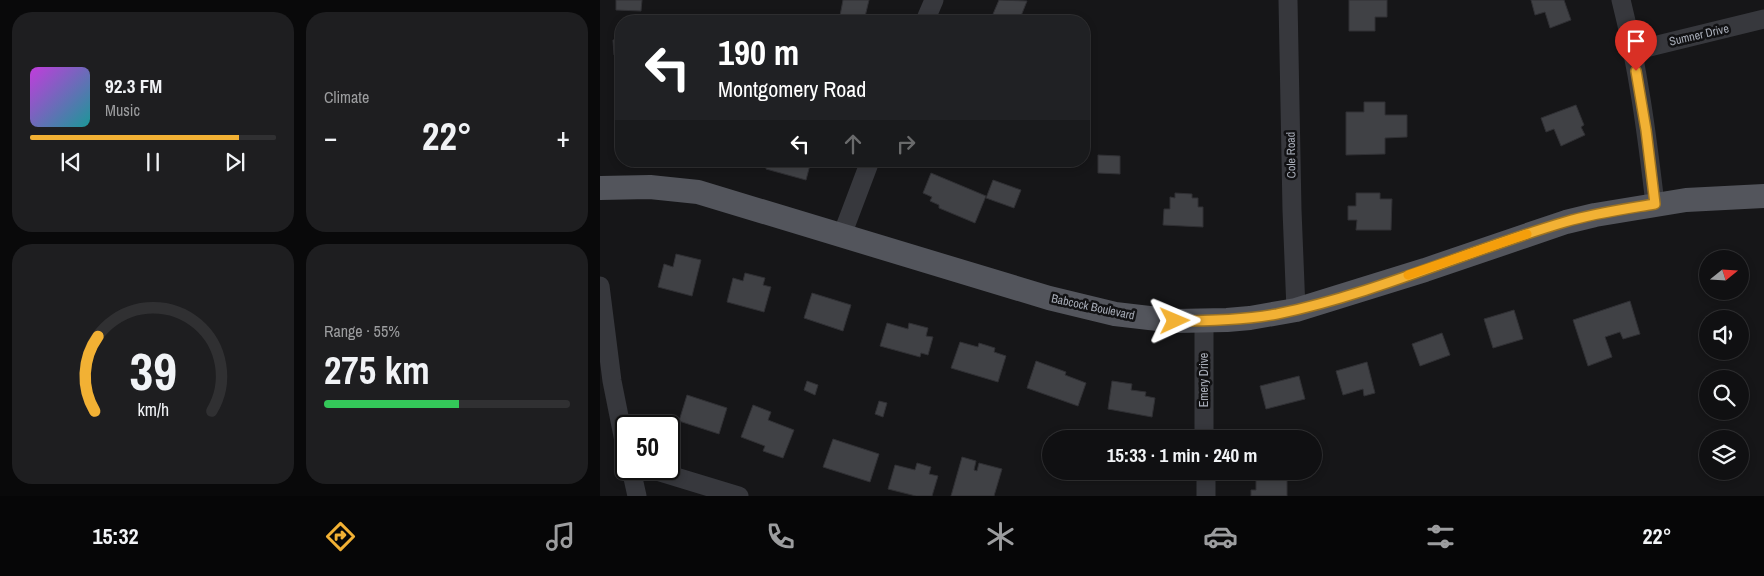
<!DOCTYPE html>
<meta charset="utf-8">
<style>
:root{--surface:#101012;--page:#1e1e20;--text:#f1f3f6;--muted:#9c9d9f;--line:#303032;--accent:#f2b134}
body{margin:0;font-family:"Archivo Narrow",sans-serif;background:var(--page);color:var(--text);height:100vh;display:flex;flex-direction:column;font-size:19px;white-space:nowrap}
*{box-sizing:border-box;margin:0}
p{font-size:16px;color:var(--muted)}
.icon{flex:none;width:28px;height:28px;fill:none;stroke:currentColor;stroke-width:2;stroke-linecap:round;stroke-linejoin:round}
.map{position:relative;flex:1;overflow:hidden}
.side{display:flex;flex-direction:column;gap:12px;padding:12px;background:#09090a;width:600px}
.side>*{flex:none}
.hud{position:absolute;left:15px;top:15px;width:475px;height:152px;border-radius:20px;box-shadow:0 2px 8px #0003,0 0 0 1px var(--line);background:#202124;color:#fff;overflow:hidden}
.needle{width:32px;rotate:72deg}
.buttons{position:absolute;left:1099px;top:250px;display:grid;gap:10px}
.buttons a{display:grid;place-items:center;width:50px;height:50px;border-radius:50%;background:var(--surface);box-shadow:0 2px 8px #0003,0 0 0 1px var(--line);font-size:25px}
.speed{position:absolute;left:15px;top:415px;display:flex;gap:10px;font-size:25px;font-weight:700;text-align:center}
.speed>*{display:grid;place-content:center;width:65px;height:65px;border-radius:50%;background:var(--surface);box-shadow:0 2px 8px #0003,0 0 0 1px var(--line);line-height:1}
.speed .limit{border:2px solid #111;border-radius:8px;background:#fff;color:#111}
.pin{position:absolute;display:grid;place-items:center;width:42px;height:42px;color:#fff;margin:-51px -21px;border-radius:50% 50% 50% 0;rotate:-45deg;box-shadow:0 0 5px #0007}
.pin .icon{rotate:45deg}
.me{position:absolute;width:55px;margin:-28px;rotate:89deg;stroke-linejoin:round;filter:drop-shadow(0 0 4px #0008)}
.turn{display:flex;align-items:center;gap:18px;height:105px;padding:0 20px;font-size:22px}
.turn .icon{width:65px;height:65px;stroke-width:2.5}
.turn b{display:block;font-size:35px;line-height:42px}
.lanes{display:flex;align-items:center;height:48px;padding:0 20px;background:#0003;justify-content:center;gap:25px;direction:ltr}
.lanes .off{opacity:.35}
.big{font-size:38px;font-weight:700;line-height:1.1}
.side .tile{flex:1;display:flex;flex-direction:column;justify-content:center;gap:8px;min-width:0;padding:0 18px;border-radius:20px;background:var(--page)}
.side .dial{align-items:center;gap:0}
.dial svg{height:130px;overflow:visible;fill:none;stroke:var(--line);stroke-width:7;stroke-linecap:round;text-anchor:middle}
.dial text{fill:var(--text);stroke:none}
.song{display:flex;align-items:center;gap:15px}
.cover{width:60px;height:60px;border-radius:8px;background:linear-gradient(135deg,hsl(290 70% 55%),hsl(180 70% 35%))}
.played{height:5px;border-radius:2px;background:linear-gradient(90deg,var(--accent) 85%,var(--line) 85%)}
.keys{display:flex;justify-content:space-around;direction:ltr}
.heat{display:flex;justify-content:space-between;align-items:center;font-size:28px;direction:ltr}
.charge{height:8px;border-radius:4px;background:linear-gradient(90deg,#34c759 55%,var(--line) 0)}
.side .tiles{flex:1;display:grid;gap:12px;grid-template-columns:repeat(2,1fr)}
.trip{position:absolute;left:442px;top:430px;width:280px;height:50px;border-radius:25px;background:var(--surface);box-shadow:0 2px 8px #0003,0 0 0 1px var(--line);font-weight:700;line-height:50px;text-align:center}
.tabs{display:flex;height:80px;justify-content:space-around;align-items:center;background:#060607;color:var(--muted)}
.tabs .icon{width:35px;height:35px}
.tabs .selected{color:var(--accent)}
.tabs b{font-size:22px;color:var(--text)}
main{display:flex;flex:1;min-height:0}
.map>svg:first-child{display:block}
.building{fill:#404145;stroke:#303034}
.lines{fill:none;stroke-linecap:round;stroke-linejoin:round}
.minor{stroke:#37383d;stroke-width:19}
.major{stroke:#53555c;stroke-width:24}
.route-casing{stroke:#9d7322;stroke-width:12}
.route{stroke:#f2b134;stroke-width:9}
.slow{stroke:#f59e0b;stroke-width:9}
.labels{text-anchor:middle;stroke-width:5;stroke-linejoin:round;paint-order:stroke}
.street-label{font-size:12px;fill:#a8adb8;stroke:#111113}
</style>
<main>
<section class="side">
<div class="tiles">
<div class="tile">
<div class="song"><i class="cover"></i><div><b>92.3 FM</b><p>Music</p></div></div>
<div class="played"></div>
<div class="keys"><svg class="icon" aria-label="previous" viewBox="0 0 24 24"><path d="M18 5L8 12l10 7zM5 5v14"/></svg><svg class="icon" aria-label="pause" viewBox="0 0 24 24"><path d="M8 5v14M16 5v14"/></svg><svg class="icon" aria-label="next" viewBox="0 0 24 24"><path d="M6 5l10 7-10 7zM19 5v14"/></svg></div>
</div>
<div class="tile"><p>Climate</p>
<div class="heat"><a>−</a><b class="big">22°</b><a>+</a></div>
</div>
<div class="tile dial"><svg viewBox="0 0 100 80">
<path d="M14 69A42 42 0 1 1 86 69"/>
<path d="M14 69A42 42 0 0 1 16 23" stroke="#f2b134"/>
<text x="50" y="56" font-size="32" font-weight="700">39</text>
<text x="50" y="72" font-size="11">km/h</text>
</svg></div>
<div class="tile"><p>Range · 55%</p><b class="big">275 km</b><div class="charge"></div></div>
</div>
</section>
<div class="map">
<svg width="1164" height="496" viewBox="0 0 1164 496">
<rect width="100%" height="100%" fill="#161618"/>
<g class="building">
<path d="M16,0H42L41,11L16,10Z"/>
<path d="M243,0H269L264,21H239Z"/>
<path d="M399,0L427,1L419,21H390Z"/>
<path d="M749,0H787V17H775V31H749Z"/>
<path d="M931,0H964L971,20L950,28L945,12L935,15Z"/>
<path d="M21,39V54L14,55L13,40Z"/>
<path d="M20,100H21V126H18Z"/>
<path d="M764,102H785V115H807V137L785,138V154L746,155V112H764Z"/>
<path d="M976,105L984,125L981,127L985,135L961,146L954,129L946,132L941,118Z"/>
<path d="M498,155L520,156V174L498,173Z"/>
<path d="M163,161H211L206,180L166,169L167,162Z"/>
<path d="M331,173L386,196L375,223L339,208V205L330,201L332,197L323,193Z"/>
<path d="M393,180L421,190L414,208L386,198Z"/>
<path d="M575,193L592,194V198H598V207H603V227L563,225L564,209H570V197L575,198Z"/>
<path d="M756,193H780V199H792L791,230H756L757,220H748V206H756Z"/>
<path d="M76,254L101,260L92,296L58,287L64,264L73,267Z"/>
<path d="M145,273L165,278L163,285L171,287L164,312L127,302L133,278L143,281Z"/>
<path d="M212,293L251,305L243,331L204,318Z"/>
<path d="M1030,301L1040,334L1023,339L1020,332L1005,337L1012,357L988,366L973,320Z"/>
<path d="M914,310L923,339L893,348L884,319Z"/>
<path d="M287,323L308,329L309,323L328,328L326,336L333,337L328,355L321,353L320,357L280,346Z"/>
<path d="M842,333L850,355L820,366L812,344Z"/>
<path d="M360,342L378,347L379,343L395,348L394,352L406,356L398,382L351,368Z"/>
<path d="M436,361L466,372L465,375L486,383L478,406L427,388Z"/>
<path d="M767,362L775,393L764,396L763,389L743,395L736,371Z"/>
<path d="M699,376L705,399L666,409L660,386Z"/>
<path d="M207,381L218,385L215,395L204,390Z"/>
<path d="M512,381L532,384L531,390L546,392L545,396L555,398L552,417L508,409Z"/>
<path d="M87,395L127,408L119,434L79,421Z"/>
<path d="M279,401L287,403L283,417L275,414Z"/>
<path d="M153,405L171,412L168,420L194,430L183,458L163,451L165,446L141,437Z"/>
<path d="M233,439L279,454L270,482L223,467Z"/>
<path d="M362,457L376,461L374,470L377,471L379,463L402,469L394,496H351Z"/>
<path d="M317,463L331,467L329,474L338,476L332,496H316L288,489L295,465L315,470Z"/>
<path d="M656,471H679V480H687V496H651V490H656Z"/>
</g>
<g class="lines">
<g class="minor">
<path d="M688,0L692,210L696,310"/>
<path d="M1021,0C1038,67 1047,135 1055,204"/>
<path d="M325,21L334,0"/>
<path d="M1033,51L1164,19"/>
<path d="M242,235L270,161"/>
<path d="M0,286L12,381L26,451"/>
<path d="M604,321V439"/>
<path d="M31,469L37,496"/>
<path d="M50,469L139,496"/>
<path d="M606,471V496"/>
</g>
<path class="major" d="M0,188L50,187L98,192L449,298L515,314L575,321L627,320L650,318L696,310L825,270L966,222L995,215L1086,200L1164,196"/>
</g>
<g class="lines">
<defs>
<path id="route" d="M575,321C609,321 643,320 677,314C775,294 869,250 965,222C995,213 1025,209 1055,204L1046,130L1036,71"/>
</defs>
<use href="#route" class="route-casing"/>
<use href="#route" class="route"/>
<path class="slow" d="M808,275L927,234"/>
</g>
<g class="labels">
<g class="street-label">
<text transform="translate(1099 35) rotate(-13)" y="4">Sumner Drive</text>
<text transform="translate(691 155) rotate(-91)" y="4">Cole Road</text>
<text transform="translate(493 307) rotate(12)" y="4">Babcock Boulevard</text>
<text transform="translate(604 380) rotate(-90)" y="4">Emery Drive</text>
</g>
</g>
</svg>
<div class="buttons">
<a><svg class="needle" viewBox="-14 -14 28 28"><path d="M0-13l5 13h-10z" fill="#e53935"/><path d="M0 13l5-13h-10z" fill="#9c9d9f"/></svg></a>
<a><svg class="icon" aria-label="sound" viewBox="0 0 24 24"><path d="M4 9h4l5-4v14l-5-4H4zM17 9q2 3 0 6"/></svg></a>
<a><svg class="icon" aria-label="search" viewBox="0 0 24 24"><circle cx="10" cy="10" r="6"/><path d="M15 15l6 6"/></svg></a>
<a><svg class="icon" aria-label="layers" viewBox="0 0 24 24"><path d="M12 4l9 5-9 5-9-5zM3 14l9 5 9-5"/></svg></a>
</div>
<div class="speed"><div class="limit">50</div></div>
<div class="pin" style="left:1036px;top:71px;background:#d93025"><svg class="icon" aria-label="arrive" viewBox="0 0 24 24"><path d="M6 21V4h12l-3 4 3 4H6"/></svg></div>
<svg class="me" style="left:575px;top:321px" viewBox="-20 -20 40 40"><path d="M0-17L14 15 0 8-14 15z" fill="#f2b134" stroke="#fff" stroke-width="4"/></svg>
<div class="trip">15:33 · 1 min · 240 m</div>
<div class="hud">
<div class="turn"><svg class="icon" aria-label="left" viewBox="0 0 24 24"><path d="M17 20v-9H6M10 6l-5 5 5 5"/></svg><div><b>190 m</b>Montgomery Road</div></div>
<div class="lanes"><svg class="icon" aria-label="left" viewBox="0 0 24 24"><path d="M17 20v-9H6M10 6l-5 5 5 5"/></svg><svg class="icon off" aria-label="ahead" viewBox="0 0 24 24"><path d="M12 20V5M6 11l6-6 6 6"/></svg><svg class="icon off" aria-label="right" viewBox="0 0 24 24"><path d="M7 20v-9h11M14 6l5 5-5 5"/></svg></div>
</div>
</div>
</main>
<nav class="tabs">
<b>15:32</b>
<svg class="icon selected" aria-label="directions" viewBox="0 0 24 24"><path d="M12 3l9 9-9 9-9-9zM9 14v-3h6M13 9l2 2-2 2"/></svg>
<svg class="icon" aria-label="music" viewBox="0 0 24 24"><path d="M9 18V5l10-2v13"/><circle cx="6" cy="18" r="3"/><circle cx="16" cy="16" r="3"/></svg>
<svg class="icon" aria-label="phone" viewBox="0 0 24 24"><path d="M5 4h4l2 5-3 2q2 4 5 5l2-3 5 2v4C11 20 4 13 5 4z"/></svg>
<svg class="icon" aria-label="climate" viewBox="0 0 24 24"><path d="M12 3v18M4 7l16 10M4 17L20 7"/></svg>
<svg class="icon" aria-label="car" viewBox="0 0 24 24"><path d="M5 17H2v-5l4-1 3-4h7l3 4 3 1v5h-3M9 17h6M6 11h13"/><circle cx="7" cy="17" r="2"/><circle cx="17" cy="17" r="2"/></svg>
<svg class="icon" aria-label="filters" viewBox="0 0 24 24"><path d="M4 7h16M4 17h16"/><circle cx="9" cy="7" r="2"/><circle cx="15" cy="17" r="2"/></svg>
<b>22°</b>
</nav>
